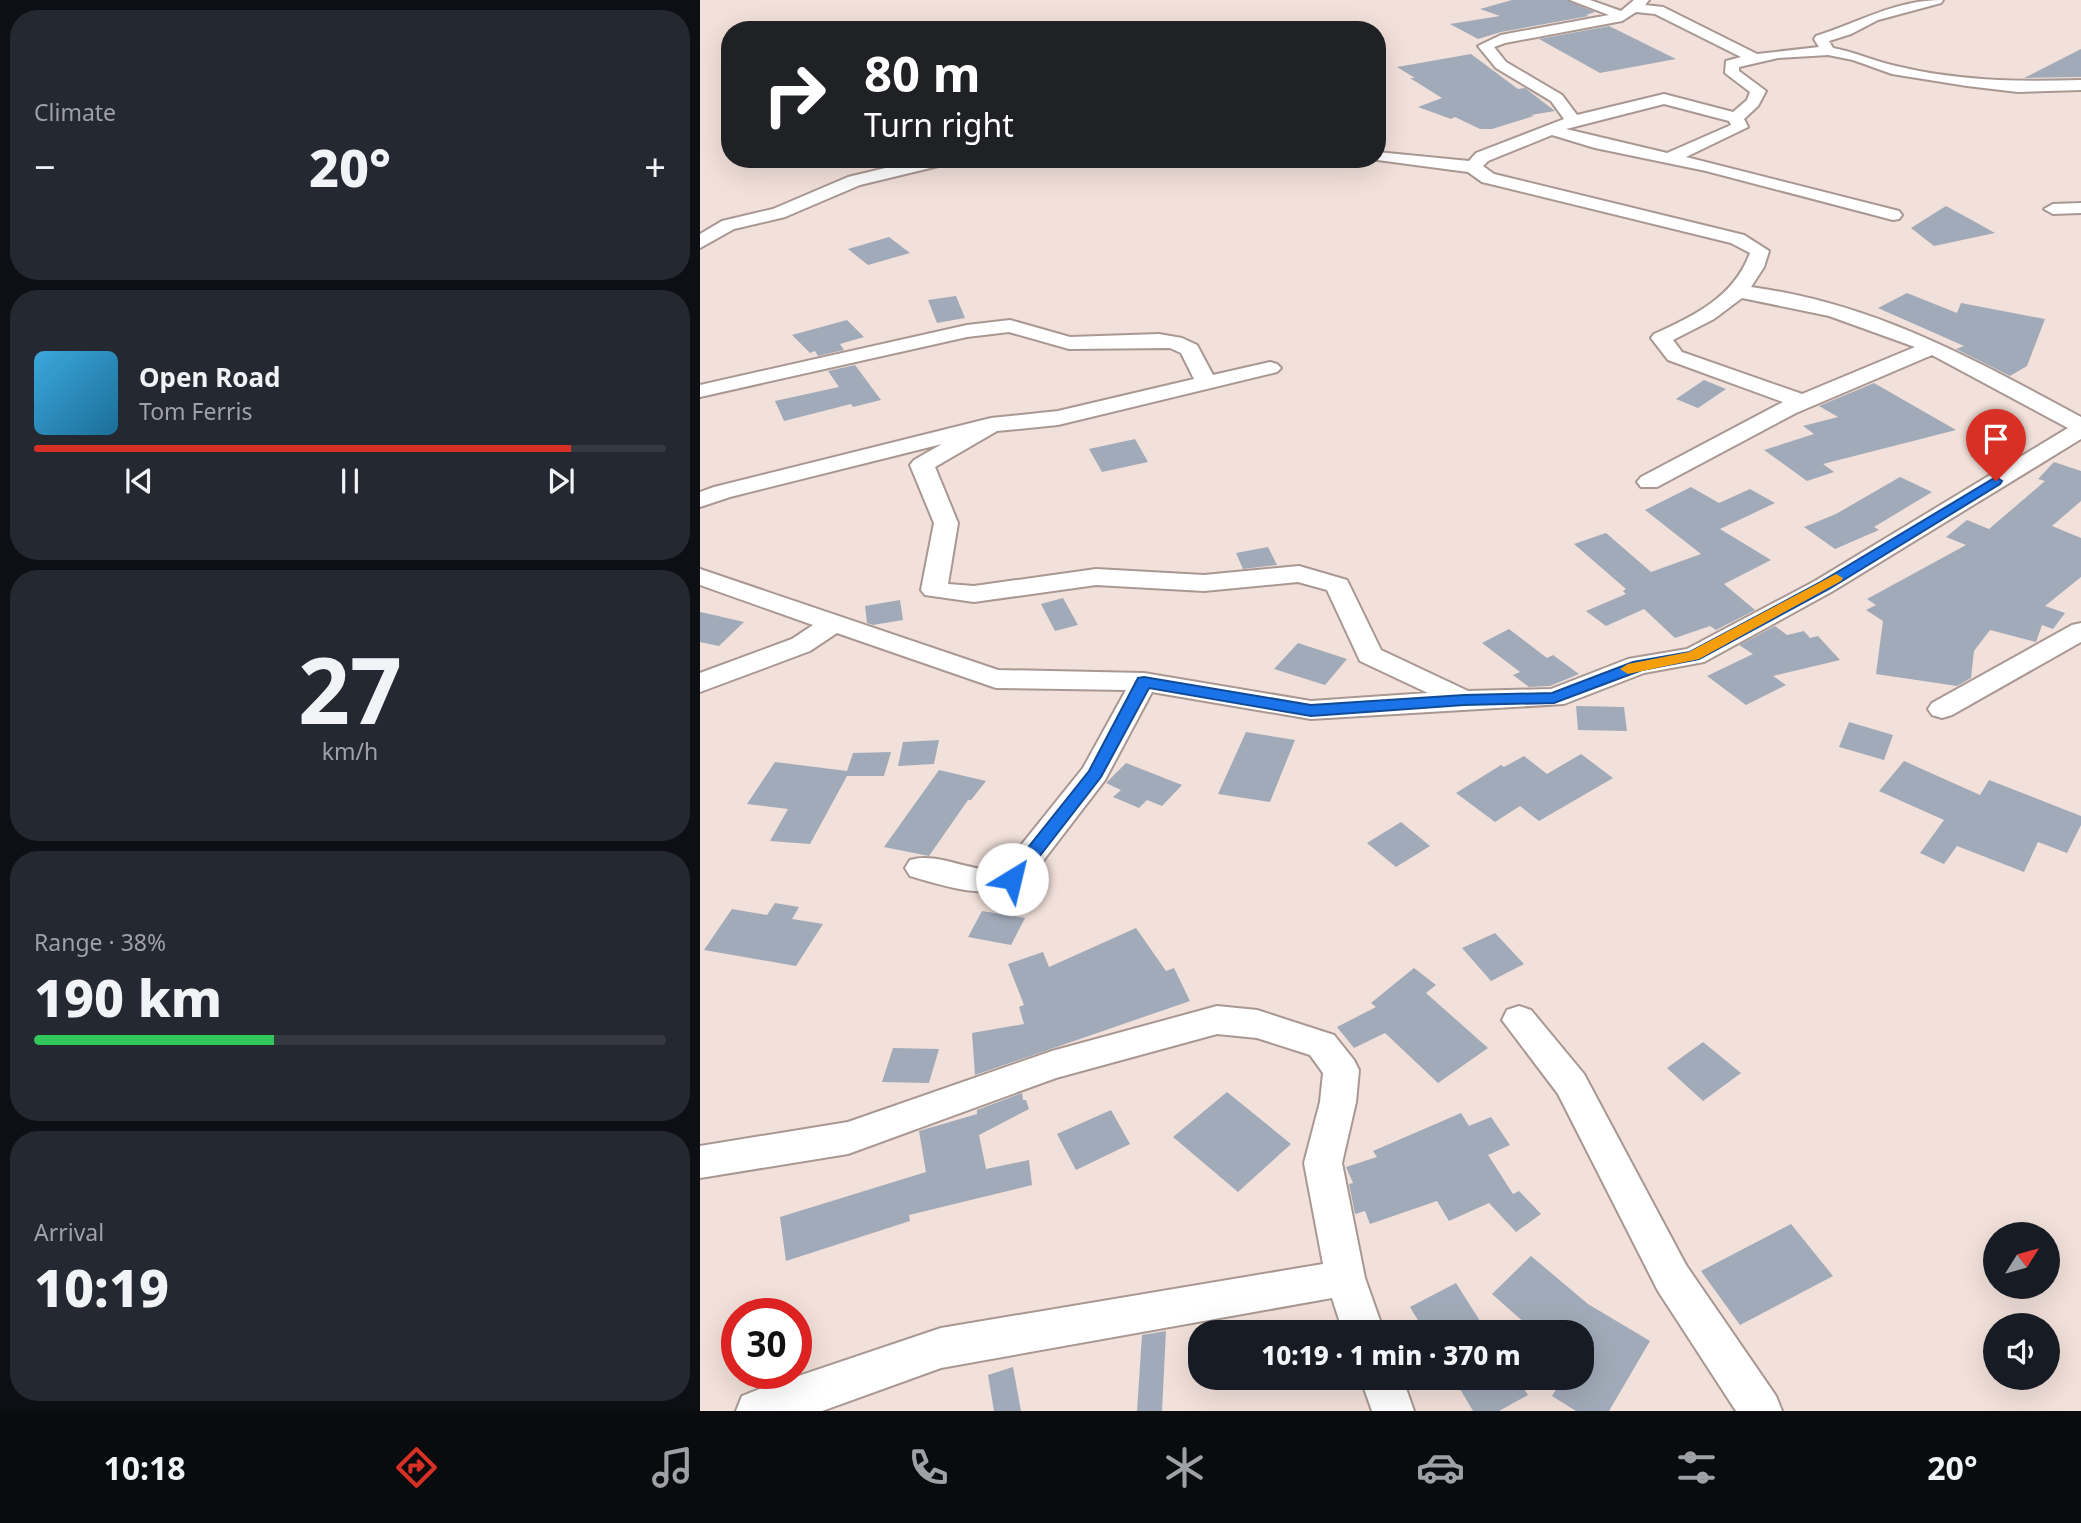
<!DOCTYPE html>
<meta charset="utf-8">
<style>
:root{--surface:#171b24;--page:#242831;--text:#f1f3f6;--muted:#9ea1a6;--line:#363941;--accent:#d93025}
body{margin:0;font-family:"Noto Sans",sans-serif;background:var(--page);color:var(--text);height:100vh;display:flex;flex-direction:column;font-size:26px;white-space:nowrap}
*{box-sizing:border-box;margin:0}
p{font-size:23px;color:var(--muted)}
.icon{flex:none;width:38px;height:38px;fill:none;stroke:currentColor;stroke-width:2;stroke-linecap:round;stroke-linejoin:round}
.map{position:relative;flex:1;overflow:hidden}
.side{display:flex;flex-direction:column;gap:10px;padding:10px;background:#0d0f14;width:700px}
.side>*{flex:none}
.guide{position:absolute;left:21px;top:21px;width:665px;height:147px;border-radius:28px;box-shadow:0 7px 28px #0002;background:#202124;color:#fff;overflow:hidden}
.needle{width:46px;rotate:53deg}
.controls{position:absolute;left:1283px;top:1222px;display:grid;gap:14px}
.controls a{display:grid;place-items:center;width:77px;height:77px;border-radius:50%;background:var(--surface);box-shadow:0 7px 28px #0002;font-size:35px}
.speed{position:absolute;left:21px;top:1298px;display:flex;gap:14px;font-size:35px;font-weight:700;text-align:center}
.speed>*{display:grid;place-content:center;width:91px;height:91px;border-radius:50%;background:var(--surface);box-shadow:0 7px 28px #0002;line-height:1}
.speed .limit{border:10px solid #d22;background:#fff;color:#111}
.pin{position:absolute;display:grid;place-items:center;width:60px;height:60px;color:#fff;margin:-72px -30px;border-radius:50% 50% 50% 0;rotate:-45deg;box-shadow:0 0 7px #0007}
.pin .icon{rotate:45deg}
.me{position:absolute;width:77px;margin:-38px;rotate:36deg;stroke-linejoin:round;filter:drop-shadow(0 0 5px #0008)}
.turn{display:flex;align-items:center;gap:24px;height:147px;padding:0 28px;font-size:32px}
.turn .icon{width:91px;height:91px;stroke-width:2.5}
.turn b{display:block;font-size:49px;line-height:60px}
.big{font-size:52px;font-weight:800;line-height:1.1}
.side .tile{flex:1;display:flex;flex-direction:column;justify-content:center;gap:10px;min-width:0;padding:0 24px;border-radius:28px;background:var(--page)}
.side .dial{align-items:center;gap:0}
.dial b{font-size:91px;line-height:1}
.song{display:flex;align-items:center;gap:21px}
.cover{width:84px;height:84px;border-radius:10px;background:linear-gradient(135deg,hsl(200 70% 55%),hsl(200 70% 35%))}
.played{height:7px;border-radius:4px;background:linear-gradient(90deg,var(--accent) 85%,var(--line) 85%)}
.keys{display:flex;justify-content:space-around;direction:ltr}
.heat{display:flex;justify-content:space-between;align-items:center;font-size:38px;direction:ltr}
.charge{height:10px;border-radius:5px;background:linear-gradient(90deg,#34c759 38%,var(--line) 0)}
.trip{position:absolute;left:488px;top:1320px;width:406px;height:70px;border-radius:28px;background:var(--surface);box-shadow:0 7px 28px #0002;font-weight:800;line-height:70px;text-align:center}
.menu{display:flex;height:112px;justify-content:space-around;align-items:center;background:#090b0e;color:var(--muted)}
.menu .icon{width:49px;height:49px}
.menu .active{color:var(--accent)}
.menu b{font-size:32px;color:var(--text)}
main{display:flex;flex:1;min-height:0}
.map>svg:first-child{display:block}
.building{fill:#a1aab8}
.lines{fill:none;stroke-linecap:round;stroke-linejoin:round}
.minor-casing{stroke:#a99892;stroke-width:4}
.minor{fill:#fff;fill-rule:evenodd}
.route{fill:#1a73e8;stroke:#114b97;stroke-width:2}
.slow{fill:#f59e0b}
</style>
<main>
<section class="side">
<div class="tile"><p>Climate</p>
<div class="heat"><a>−</a><b class="big">20°</b><a>+</a></div>
</div>
<div class="tile">
<div class="song"><i class="cover"></i><div><b>Open Road</b><p>Tom Ferris</p></div></div>
<div class="played"></div>
<div class="keys"><svg class="icon" aria-label="previous" viewBox="0 0 24 24"><path d="M18 5L8 12l10 7zM5 5v14"/></svg><svg class="icon" aria-label="pause" viewBox="0 0 24 24"><path d="M8 5v14M16 5v14"/></svg><svg class="icon" aria-label="next" viewBox="0 0 24 24"><path d="M6 5l10 7-10 7zM19 5v14"/></svg></div>
</div>
<div class="tile dial"><b>27</b><p>km/h</p></div>
<div class="tile"><p>Range · 38%</p><b class="big">190 km</b><div class="charge"></div></div>
<div class="tile"><p>Arrival</p><b class="big">10:19</b></div>
</section>
<div class="map">
<svg width="1381" height="1411" viewBox="0 0 1381 1411">
<rect width="100%" height="100%" fill="#f2e0da"/>
<g class="building">
<path d="M812,0H867L895,12L886,15L889,16L801,32L778,39L750,24L800,16L780,9Z"/>
<path d="M909,26L976,59L900,73L839,39Z"/>
<path d="M1381,49V77L1324,78Z"/>
<path d="M771,54L818,89L825,88L855,111L831,115L834,116L792,129H780L755,117L751,119L718,107L742,98L710,78H715L697,67Z"/>
<path d="M1246,206L1268,218L1295,233L1234,246L1211,228Z"/>
<path d="M189,237L210,253L168,265L148,249Z"/>
<path d="M1207,293L1257,313L1261,303L1345,319L1327,366L1310,376L1256,349L1264,346L1178,308Z"/>
<path d="M256,296L265,318L237,323L228,300Z"/>
<path d="M147,320L164,337L140,344L144,350L118,356L115,351L110,353L92,335Z"/>
<path d="M155,365L181,400L153,407L151,404L84,421L75,401L139,387L128,371Z"/>
<path d="M1004,380L1026,389L998,408L976,399Z"/>
<path d="M1174,383L1256,430L1123,464L1134,472L1107,481L1064,450L1114,434L1103,426L1138,417L1119,406Z"/>
<path d="M435,439L448,462L402,472L389,449Z"/>
<path d="M1354,462L1381,471V501L1352,526L1381,538V577L1345,606L1365,613L1353,629L1342,625L1336,642L1290,630L1274,651L1271,678L1257,686L1176,674L1183,621L1166,610L1176,605L1167,599L1266,545L1246,537L1267,520L1289,529L1345,481L1338,479Z"/>
<path d="M1200,477L1232,492L1174,527L1179,530L1135,549L1104,527L1136,514Z"/>
<path d="M991,487L1019,503L1050,489L1075,503L1020,529L1071,560L1024,584L1055,610L1016,630L1010,626L975,638L944,609L906,626L886,611L926,594L923,591L926,589L874,544L906,533L951,572L1001,554L945,510Z"/>
<path d="M568,547L577,565L543,569L536,553Z"/>
<path d="M363,598L378,625L355,631L341,604Z"/>
<path d="M200,600L203,620L173,625L167,623L165,606Z"/>
<path d="M0,612L14,615L44,622L19,646L0,642Z"/>
<path d="M1075,626L1087,635L1104,631L1110,638L1118,636L1140,660L1073,676L1086,685L1046,705L1007,676L1053,654L1039,645Z"/>
<path d="M809,629L847,658L853,655L879,674L850,686L829,687L813,675L820,672L782,643Z"/>
<path d="M598,643L647,659L625,685L574,669Z"/>
<path d="M876,706L924,707L927,731L878,730Z"/>
<path d="M1149,722L1193,735L1184,760L1139,747Z"/>
<path d="M546,732L595,740L570,802L518,794Z"/>
<path d="M239,740L234,764L198,766L203,742Z"/>
<path d="M191,752L184,776H147L110,844L70,841L88,809L47,804L75,762L147,771L153,753Z"/>
<path d="M881,754L913,778L839,821L820,806L795,822L756,793L801,765L804,767L824,756L847,774Z"/>
<path d="M1204,761L1280,795L1289,780L1381,816V825L1367,853L1338,842L1324,872L1257,846L1244,864L1220,853L1244,820L1179,791Z"/>
<path d="M426,763L482,785L462,806L447,800L439,808L413,797L421,790L406,783Z"/>
<path d="M239,770L286,781L271,800H268L229,856L184,847Z"/>
<path d="M701,822L730,846L696,867L667,843Z"/>
<path d="M75,903L99,907L92,919L123,924L96,966L4,950L32,909L67,915Z"/>
<path d="M282,911L325,918L311,945L268,937Z"/>
<path d="M436,928L466,971L474,968L490,1001L275,1075L272,1033L324,1024L319,1007L324,1005L308,964L343,952L349,967Z"/>
<path d="M795,933L824,964L791,981L762,948Z"/>
<path d="M714,968L736,985L726,993L788,1048L738,1083L685,1033L654,1048L637,1027L676,1007L671,1003Z"/>
<path d="M1003,1042L1041,1073L1003,1101L967,1068Z"/>
<path d="M193,1048L239,1049L229,1083L182,1082Z"/>
<path d="M527,1092L591,1144L538,1192L473,1137Z"/>
<path d="M322,1093L323,1100H326L329,1109L279,1135L286,1169L329,1160L332,1185L209,1215L210,1221L86,1261L80,1217L226,1172L219,1131L277,1114V1110Z"/>
<path d="M411,1110L430,1144L376,1170L357,1134Z"/>
<path d="M761,1113L769,1126L791,1117L810,1145L788,1155L813,1194L819,1191L841,1214L816,1232L789,1203L749,1221L737,1201L670,1224L665,1211L655,1214L649,1184L653,1183L646,1167L677,1157L673,1151Z"/>
<path d="M1091,1224L1133,1276L1040,1325L1001,1271Z"/>
<path d="M831,1256L888,1304L950,1341L909,1411H876L852,1396L864,1377H882V1332H835L792,1294Z"/>
<path d="M756,1283L787,1332H725L710,1307Z"/>
<path d="M466,1331L462,1411H437L442,1335Z"/>
<path d="M313,1367L321,1411H294L288,1375Z"/>
<path d="M753,1377H816L828,1395L799,1411H773Z"/>
</g>
<g class="lines">
<defs>
<g id="minor">
<path d="M870,0H890L921,11L934,0H949L945,5L963,7L1057,54L1119,47L1114,39L1116,36C1160,22 1195,0 1243,0L1241,3L1178,20L1151,34L1129,41L1133,48C1155,52 1174,61 1196,66C1256,81 1320,82 1381,80V90L1318,92L1267,86L1192,74L1153,60L1128,55L1078,58L1039,67V71L1066,91L1058,106L1044,119L1048,127L986,157L1199,211L1202,215L1199,219L1193,220L1006,171L895,148L852,135L788,161L783,166L794,174L1044,235L1069,251L1064,267L1051,287C1176,304 1273,359 1381,417V439L1133,591L1004,662L944,673L864,704L611,719L452,692L405,780L323,887C284,899 248,887 210,876L205,868L210,860C239,851 271,874 302,869L383,768L426,690L296,688L137,633L110,651L0,692V673L92,639L113,625L0,585V569L298,670L444,673L611,701L728,693L660,661L627,590L598,582L504,591L396,585L274,602L225,595L221,590L234,523L210,465L214,460L242,444L30,497L0,507V492L14,487L291,418L358,411L494,379L481,353L470,348L369,349L309,332L267,337L0,397V385L267,325L310,320L370,337L459,334L482,338L497,345L513,375L570,362L577,364L581,368L577,372L358,425L297,431L235,467L258,523L248,584L274,586L396,569L504,575L599,566L647,580L681,650L768,691L851,689L928,659L987,649L1115,581L1368,428L1232,355L1096,413L957,487H941L937,482L941,477L1083,402L968,360L951,338L954,334C994,316 1034,297 1050,253L1031,243L782,182L768,172L670,159H677V152L769,161L776,153L864,119L851,101L796,68L778,46L801,35L909,15ZM936,12L955,14L1041,57L1026,61L1025,73L1050,92L1047,100L1033,112L964,94L877,115L862,95L806,62L794,47L805,43L922,21ZM964,104L1029,121L1031,125L967,153L866,129ZM1042,298L1129,316L1215,347L1102,394L982,352L973,340L1014,319Z"/>
<path d="M223,159H253L251,163L160,185L85,217L34,229L0,248V234L22,221L73,209L148,177Z"/>
<path d="M1381,203V213L1353,214L1344,209L1353,204Z"/>
<path d="M1381,623V642L1252,715L1242,718L1232,715L1228,709L1232,703L1372,625Z"/>
<path d="M517,1006L557,1010L634,1035L654,1060L659,1070L656,1102L642,1163L665,1278L684,1332H643L632,1298L241,1368L122,1411H36L42,1396L57,1390L241,1328L623,1264L604,1163L620,1102L623,1073L610,1055L557,1038L517,1034L356,1078L148,1154L0,1178V1146L148,1122L352,1051Z"/>
<path d="M819,1006L831,1010L884,1074L986,1265L1076,1396L1082,1411H1036L958,1291L858,1094L802,1020L807,1010Z"/>
<path d="M660,1377H702L714,1411H672Z"/>
</g>
</defs>
<use href="#minor" class="minor-casing"/>
<use href="#minor" class="minor"/>
</g>
<path class="route" d="M1296,477L1302,481L1300,484L1129,589L999,659L942,670L854,703L764,705L611,716L449,688L401,777L318,884H306L303,879L389,771L438,678L444,677L611,705L764,695L852,693L933,662L990,652L1119,583Z"/>
<path class="slow" d="M1136,574L1143,578L1141,581L999,659L928,674L920,669L928,664L989,652Z"/>
</svg>
<div class="controls">
<a><svg class="needle" viewBox="-14 -14 28 28"><path d="M0-13l5 13h-10z" fill="#e53935"/><path d="M0 13l5-13h-10z" fill="#9ea1a6"/></svg></a>
<a><svg class="icon" aria-label="sound" viewBox="0 0 24 24"><path d="M4 9h4l5-4v14l-5-4H4zM17 9q2 3 0 6"/></svg></a>
</div>
<div class="speed"><div class="limit">30</div></div>
<div class="pin" style="left:1296px;top:481px;background:#d93025"><svg class="icon" aria-label="arrive" viewBox="0 0 24 24"><path d="M6 21V4h12l-3 4 3 4H6"/></svg></div>
<svg class="me" style="left:312px;top:879px" viewBox="-20 -20 40 40"><circle r="19" fill="#fff"/><path d="M0-13L10 11 0 6-10 11z" fill="#1a73e8"/></svg>
<div class="trip">10:19 · 1 min · 370 m</div>
<div class="guide">
<div class="turn"><svg class="icon" aria-label="right" viewBox="0 0 24 24"><path d="M7 20v-9h11M14 6l5 5-5 5"/></svg><div><b>80 m</b>Turn right</div></div>
</div>
</div>
</main>
<nav class="menu">
<b>10:18</b>
<svg class="icon active" aria-label="directions" viewBox="0 0 24 24"><path d="M12 3l9 9-9 9-9-9zM9 14v-3h6M13 9l2 2-2 2"/></svg>
<svg class="icon" aria-label="music" viewBox="0 0 24 24"><path d="M9 18V5l10-2v13"/><circle cx="6" cy="18" r="3"/><circle cx="16" cy="16" r="3"/></svg>
<svg class="icon" aria-label="phone" viewBox="0 0 24 24"><path d="M5 4h4l2 5-3 2q2 4 5 5l2-3 5 2v4C11 20 4 13 5 4z"/></svg>
<svg class="icon" aria-label="climate" viewBox="0 0 24 24"><path d="M12 3v18M4 7l16 10M4 17L20 7"/></svg>
<svg class="icon" aria-label="car" viewBox="0 0 24 24"><path d="M5 17H2v-5l4-1 3-4h7l3 4 3 1v5h-3M9 17h6M6 11h13"/><circle cx="7" cy="17" r="2"/><circle cx="17" cy="17" r="2"/></svg>
<svg class="icon" aria-label="filters" viewBox="0 0 24 24"><path d="M4 7h16M4 17h16"/><circle cx="9" cy="7" r="2"/><circle cx="15" cy="17" r="2"/></svg>
<b>20°</b>
</nav>
